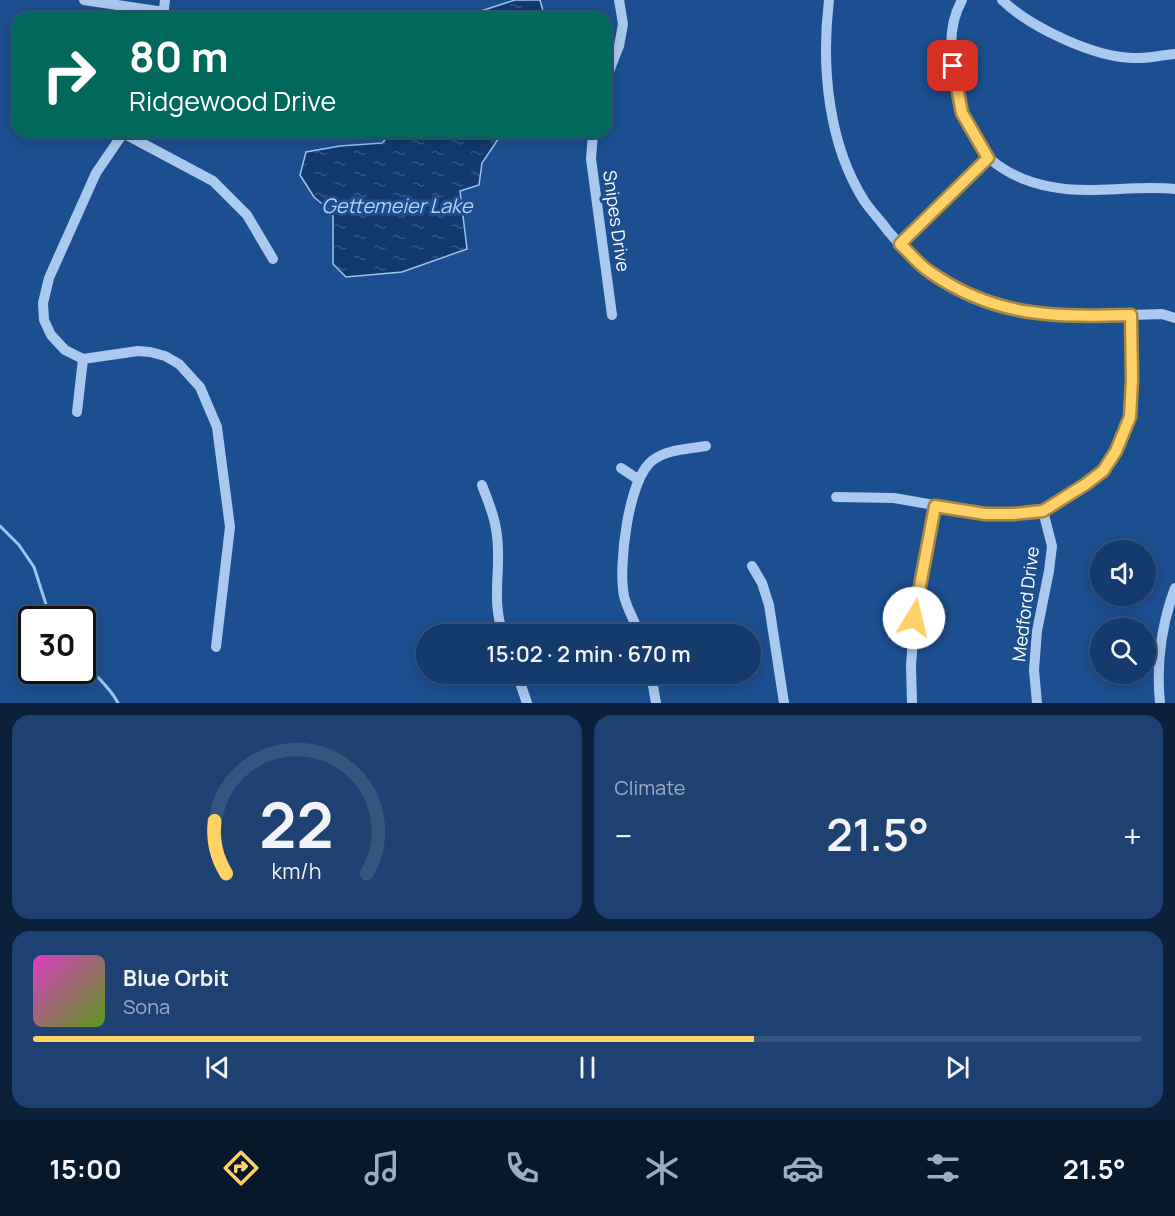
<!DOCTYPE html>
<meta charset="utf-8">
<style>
:root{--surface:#143b6b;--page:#1d4271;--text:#f1f3f6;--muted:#9dadc1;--line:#33557e;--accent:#ffd166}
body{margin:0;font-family:Manrope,sans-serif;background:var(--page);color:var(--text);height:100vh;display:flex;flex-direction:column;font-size:22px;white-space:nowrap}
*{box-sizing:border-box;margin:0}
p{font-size:20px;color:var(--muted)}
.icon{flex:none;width:33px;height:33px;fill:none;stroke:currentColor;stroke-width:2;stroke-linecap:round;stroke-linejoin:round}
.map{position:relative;height:703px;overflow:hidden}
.side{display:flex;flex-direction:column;gap:12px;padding:12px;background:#0b203b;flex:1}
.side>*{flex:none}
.top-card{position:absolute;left:12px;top:12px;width:600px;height:126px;border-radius:18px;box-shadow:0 3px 15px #0003,0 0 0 2px var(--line);background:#00695c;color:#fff;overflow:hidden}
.controls{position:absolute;left:1090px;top:540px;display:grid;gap:12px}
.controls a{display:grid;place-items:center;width:66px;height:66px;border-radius:50%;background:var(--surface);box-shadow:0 3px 15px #0003,0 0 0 2px var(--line);font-size:30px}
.speed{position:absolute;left:18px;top:606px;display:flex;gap:12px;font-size:30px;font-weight:700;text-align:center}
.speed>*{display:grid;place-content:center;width:78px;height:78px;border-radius:50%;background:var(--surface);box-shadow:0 3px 15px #0003,0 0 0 2px var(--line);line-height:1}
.speed .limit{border:3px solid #111;border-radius:9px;background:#fff;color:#111}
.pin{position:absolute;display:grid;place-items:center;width:51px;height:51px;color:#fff;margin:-26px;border-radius:12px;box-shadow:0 3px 9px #0006}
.me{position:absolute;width:66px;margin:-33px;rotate:9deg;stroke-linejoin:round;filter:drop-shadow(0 0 4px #0008)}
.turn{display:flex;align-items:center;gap:21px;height:126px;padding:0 18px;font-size:27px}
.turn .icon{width:78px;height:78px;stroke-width:2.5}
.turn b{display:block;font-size:42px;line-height:51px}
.big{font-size:45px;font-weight:600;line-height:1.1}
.side .tile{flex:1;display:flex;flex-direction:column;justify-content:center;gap:9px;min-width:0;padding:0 21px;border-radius:18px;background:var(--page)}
.side .dial{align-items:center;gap:0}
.dial svg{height:156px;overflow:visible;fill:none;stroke:var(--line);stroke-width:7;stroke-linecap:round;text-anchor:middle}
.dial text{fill:var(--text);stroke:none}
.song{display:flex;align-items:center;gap:18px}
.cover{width:72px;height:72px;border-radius:9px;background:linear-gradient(135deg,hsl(310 70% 55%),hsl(90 70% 35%))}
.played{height:6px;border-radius:3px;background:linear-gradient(90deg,var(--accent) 65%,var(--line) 65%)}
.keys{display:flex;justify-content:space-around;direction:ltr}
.heat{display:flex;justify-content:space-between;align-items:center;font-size:33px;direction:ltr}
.side .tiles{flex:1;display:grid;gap:12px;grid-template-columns:1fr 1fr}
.tile:last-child{grid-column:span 2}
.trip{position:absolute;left:416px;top:624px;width:345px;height:60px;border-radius:30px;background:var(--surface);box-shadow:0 3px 15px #0003,0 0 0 2px var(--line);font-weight:600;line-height:60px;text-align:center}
.dock{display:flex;height:96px;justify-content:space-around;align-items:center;background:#08182b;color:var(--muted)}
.dock .icon{width:42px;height:42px}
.dock .current{color:var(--accent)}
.dock b{font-size:27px;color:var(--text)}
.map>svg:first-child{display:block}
.water{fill:url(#water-ripples);stroke:#9cc4f0;stroke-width:1.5}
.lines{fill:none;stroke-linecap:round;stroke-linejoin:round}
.stream{stroke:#9cc4f0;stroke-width:3}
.minor{stroke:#a9c9ee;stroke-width:10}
.route-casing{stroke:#a68842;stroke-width:15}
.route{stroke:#ffd166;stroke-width:10}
.labels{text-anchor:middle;stroke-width:6;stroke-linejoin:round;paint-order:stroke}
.street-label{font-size:18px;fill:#fff;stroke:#1b4f8f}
.water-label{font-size:20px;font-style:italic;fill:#b5d3f5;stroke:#1b4f8f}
</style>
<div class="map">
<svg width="1175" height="703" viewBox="0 0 1175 703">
<defs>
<pattern id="water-ripples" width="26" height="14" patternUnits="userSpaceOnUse" patternTransform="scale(1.5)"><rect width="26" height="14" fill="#123a6d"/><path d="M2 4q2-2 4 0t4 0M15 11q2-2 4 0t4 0" fill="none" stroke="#365883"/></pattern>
</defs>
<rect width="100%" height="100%" fill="#1b4f8f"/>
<g class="water">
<path d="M515,0H540L545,18H459Z"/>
<path d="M393,132H503L482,163L479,185L460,191L467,249L402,272L346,277L333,264V213L314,197L300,175L306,152L340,146L382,143Z"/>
</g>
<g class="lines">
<g class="stream">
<path d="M0,526L19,545L34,567L51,620"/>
<path d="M82,659C93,675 109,685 118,703"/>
</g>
<g class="minor">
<path d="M84,0L164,12"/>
<path d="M829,0C821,67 828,145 865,202C872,212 881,221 888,231C918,267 954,292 999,306C1052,323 1108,315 1162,314L1175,318"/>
<path d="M962,0C946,29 951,58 957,89C962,110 968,125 980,144C983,149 985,155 990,159C1017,182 1053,190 1088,190C1117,190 1146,186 1175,189"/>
<path d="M1002,0C1030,27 1093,57 1133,58C1146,59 1161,55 1175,54"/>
<path d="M163,18L165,0"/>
<path d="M606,79L619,46L623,24L619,0"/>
<path d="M124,132L96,173L49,278L43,303L44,320L51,335L65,350L83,359L138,351L150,352L165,356L179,364L200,387L217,427L230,527L216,647"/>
<path d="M593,132L591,159L612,315"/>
<path d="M123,133L213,181L247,215L273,259"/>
<path d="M899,244L988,158"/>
<path d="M77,412L83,359"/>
<path d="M621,468L639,480"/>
<path d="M482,485C487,499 494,514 496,529C503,565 490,596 503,634"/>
<path d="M836,497L894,498L985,514L1014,515L1043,511L1086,484L1103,471L1116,451L1130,417L1132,380L1131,315"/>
<path d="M752,566L762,583L769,605L784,703"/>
<path d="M639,634C635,621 627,609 624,596C618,567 628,478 653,460C668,449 688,449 706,446"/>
<path d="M517,674L527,703"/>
<path d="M651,674L656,703"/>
<path d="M912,703L911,665L916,603L935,506"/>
<path d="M1037,703L1034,670L1037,631L1049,571L1052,546L1043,511"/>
<path d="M1160,703C1156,663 1161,626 1175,588"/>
</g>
</g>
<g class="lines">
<defs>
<path id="route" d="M914,618L935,506L985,514H1014L1043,511L1086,484L1103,471L1116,451L1130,417L1132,380L1131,315C1055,317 996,318 930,272C919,265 910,253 900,244L988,158L962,113L953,66"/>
</defs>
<use href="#route" class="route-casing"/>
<use href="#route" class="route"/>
</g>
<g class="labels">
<g class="street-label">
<text transform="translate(616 221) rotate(82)" y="6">Snipes Drive</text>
<text transform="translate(1026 604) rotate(-83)" y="6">Medford Drive</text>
</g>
<g class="water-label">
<text x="397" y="213">Gettemeier Lake</text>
</g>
</g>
</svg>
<div class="controls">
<a><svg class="icon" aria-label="sound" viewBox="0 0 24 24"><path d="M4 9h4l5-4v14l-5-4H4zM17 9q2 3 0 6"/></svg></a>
<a><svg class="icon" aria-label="search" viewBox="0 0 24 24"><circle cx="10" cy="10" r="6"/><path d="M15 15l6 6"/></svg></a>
</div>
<div class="speed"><div class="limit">30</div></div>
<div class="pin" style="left:953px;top:66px;background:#d93025"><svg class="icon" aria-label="arrive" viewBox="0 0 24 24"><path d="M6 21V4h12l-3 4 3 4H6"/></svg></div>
<svg class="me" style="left:914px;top:618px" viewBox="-20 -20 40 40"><circle r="19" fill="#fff"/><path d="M0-13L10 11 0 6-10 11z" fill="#ffd166"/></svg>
<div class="trip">15:02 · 2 min · 670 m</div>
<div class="top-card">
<div class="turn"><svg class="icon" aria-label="right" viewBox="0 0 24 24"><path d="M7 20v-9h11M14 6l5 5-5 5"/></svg><div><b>80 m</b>Ridgewood Drive</div></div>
</div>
</div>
<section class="side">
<div class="tiles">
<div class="tile dial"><svg viewBox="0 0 100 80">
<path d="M14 69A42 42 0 1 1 86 69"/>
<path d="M14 69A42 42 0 0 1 8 42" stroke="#ffd166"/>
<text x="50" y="56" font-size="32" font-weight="700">22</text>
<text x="50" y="72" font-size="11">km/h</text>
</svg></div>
<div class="tile"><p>Climate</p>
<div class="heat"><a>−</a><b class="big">21.5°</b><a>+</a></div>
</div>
<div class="tile">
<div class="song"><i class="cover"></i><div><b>Blue Orbit</b><p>Sona</p></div></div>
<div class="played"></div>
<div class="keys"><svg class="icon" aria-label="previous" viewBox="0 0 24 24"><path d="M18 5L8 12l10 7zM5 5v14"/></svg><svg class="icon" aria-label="pause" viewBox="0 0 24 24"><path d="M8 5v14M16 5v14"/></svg><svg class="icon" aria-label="next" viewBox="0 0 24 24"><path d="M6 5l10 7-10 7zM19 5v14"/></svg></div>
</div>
</div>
</section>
<nav class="dock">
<b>15:00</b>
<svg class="icon current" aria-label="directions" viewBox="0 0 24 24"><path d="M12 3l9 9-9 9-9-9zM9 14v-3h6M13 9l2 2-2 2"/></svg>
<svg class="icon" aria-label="music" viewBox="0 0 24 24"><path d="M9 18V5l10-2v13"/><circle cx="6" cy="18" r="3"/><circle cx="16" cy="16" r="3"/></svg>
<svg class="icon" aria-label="phone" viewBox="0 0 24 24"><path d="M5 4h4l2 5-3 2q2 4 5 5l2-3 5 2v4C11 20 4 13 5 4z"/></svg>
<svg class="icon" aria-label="climate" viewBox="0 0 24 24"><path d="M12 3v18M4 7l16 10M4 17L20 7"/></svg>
<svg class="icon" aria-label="car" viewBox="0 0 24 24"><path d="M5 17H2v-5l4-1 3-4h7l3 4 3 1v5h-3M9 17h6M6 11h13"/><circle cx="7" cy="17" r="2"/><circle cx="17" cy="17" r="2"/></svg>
<svg class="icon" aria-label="filters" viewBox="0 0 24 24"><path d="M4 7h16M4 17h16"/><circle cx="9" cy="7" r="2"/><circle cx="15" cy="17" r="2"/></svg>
<b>21.5°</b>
</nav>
